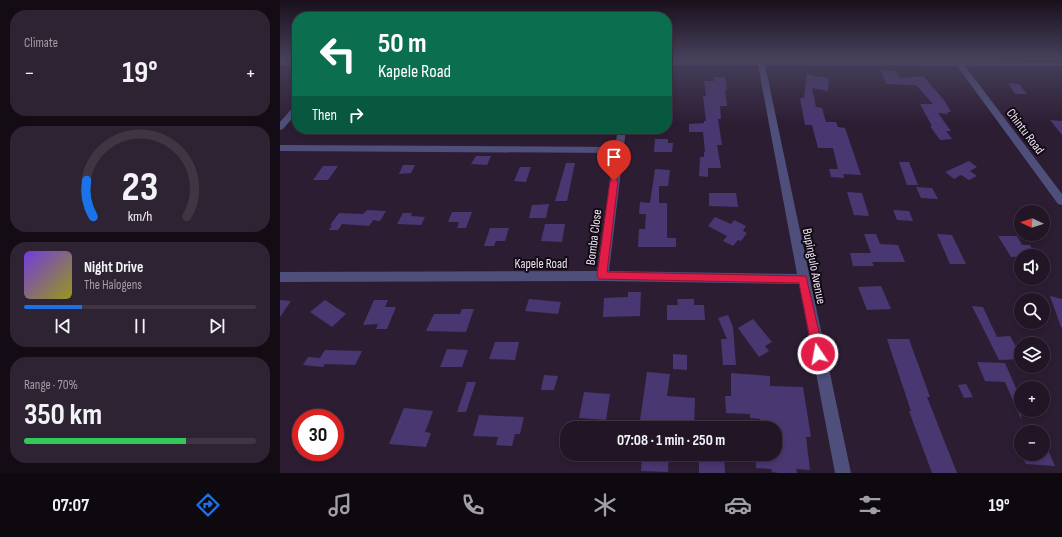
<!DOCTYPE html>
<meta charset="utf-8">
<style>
:root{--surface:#221626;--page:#2e2332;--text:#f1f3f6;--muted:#a29fa7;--line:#3f3543;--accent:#1a73e8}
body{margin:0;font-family:"Sofia Sans Condensed",sans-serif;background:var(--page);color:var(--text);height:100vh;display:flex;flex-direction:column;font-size:15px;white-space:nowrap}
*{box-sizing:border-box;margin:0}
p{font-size:13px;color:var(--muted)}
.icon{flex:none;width:22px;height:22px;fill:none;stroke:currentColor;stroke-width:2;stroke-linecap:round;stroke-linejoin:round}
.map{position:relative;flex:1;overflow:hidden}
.details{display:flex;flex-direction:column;gap:10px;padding:10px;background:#130c15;width:280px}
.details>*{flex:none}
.top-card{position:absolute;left:12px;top:12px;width:380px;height:122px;border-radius:16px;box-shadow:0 2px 6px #0003,0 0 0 1px var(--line);background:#0b6e4f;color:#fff;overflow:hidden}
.needle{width:26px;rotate:274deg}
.buttons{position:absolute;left:734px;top:205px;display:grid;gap:8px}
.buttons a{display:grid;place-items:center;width:36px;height:36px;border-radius:50%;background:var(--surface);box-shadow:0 2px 6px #0003,0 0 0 1px var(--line);font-size:20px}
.speed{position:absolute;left:12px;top:409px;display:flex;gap:8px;font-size:20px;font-weight:700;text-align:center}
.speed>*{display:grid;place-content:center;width:52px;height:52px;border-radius:50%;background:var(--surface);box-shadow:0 2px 6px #0003,0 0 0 1px var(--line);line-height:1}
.speed .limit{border:6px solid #d22;background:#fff;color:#111}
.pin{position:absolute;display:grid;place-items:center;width:34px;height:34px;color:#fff;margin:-41px -17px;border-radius:50% 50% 50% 0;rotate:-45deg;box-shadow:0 0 4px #0007}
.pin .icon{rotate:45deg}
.me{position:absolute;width:44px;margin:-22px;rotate:348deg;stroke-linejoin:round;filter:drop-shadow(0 0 3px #0008)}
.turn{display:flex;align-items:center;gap:14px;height:84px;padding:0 20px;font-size:18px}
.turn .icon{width:52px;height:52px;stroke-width:2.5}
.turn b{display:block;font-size:28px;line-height:34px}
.then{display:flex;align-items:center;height:38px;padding:0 20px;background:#0003;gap:8px;font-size:15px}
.big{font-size:30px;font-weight:700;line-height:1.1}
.details .card{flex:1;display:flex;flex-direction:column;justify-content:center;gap:6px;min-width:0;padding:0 14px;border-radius:16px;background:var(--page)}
.details .dial{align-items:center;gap:0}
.dial svg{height:104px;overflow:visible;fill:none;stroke:var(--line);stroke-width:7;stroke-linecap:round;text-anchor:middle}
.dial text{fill:var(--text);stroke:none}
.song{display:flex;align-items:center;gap:12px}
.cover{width:48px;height:48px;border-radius:6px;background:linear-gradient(135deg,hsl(260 70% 55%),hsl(60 70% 35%))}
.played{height:4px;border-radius:2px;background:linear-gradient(90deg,var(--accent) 25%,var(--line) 25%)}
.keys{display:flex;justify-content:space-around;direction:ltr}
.heat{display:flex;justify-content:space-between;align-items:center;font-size:22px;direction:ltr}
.charge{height:6px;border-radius:3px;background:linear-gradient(90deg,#34c759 70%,var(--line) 0)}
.trip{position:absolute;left:280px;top:421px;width:222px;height:40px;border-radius:16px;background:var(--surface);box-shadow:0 2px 6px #0003,0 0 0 1px var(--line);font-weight:700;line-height:40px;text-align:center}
.menu{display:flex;height:64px;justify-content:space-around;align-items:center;background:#0e090f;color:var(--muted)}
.menu .icon{width:28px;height:28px}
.menu .current{color:var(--accent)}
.menu b{font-size:18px;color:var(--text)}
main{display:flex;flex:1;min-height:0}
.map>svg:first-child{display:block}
.building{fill:#493772}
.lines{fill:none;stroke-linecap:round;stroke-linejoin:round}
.minor{fill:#4e4f7b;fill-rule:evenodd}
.route{fill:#e11d48;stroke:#92132f}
.labels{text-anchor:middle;stroke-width:4;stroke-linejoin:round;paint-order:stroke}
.street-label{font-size:13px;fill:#ede2f1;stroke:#110a14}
</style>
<main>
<section class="details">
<div class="card"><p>Climate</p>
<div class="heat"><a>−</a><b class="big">19°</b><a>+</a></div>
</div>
<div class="card dial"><svg viewBox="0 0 100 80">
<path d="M14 69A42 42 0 1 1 86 69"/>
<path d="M14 69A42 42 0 0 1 9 41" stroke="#1a73e8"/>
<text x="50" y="56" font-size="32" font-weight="700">23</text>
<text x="50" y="72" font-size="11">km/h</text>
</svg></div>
<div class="card">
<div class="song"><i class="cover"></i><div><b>Night Drive</b><p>The Halogens</p></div></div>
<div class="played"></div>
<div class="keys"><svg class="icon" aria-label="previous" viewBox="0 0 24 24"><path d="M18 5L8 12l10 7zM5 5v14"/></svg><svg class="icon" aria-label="pause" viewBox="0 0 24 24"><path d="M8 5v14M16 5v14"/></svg><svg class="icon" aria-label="next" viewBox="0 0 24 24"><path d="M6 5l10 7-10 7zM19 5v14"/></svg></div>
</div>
<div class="card"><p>Range · 70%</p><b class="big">350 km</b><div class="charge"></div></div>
</section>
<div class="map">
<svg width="782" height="473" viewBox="0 0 782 473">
<rect width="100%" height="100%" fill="#2d1d33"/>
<g class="building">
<path d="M601,70L616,71L620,78L643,76L664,100L671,112H667L668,114L658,113L671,131H666L672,139L660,140L650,126H652L640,104H653L636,85L606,84Z"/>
<path d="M527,72L529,75L549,78L548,91L532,88L536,107L542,108L546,122H556L558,127L565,128L581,175L563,174L564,178L551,177L549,169H558L553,148H538L532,125H525L520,98H524Z"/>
<path d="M434,77H445L447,90H445L447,106H440L441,119H438L442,145H437L441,168H428V177L419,176L420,157H424V152H425L423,132H409V124L424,123V121H426L423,96H426L424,81H434Z"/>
<path d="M728,83L739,84L747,94H735Z"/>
<path d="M770,120L782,121V135Z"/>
<path d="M375,139H388V143H393L392,152H374Z"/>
<path d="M196,156H211L207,165L191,164Z"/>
<path d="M689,161L697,167L690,171L697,176L689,180L681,175L674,179L665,172Z"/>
<path d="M619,162H629L638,185H627Z"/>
<path d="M286,163H295L287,201H275Z"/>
<path d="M123,165H135L131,173L119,174Z"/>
<path d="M43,166H58L48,180H33Z"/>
<path d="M240,167H251L246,182L234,181Z"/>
<path d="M375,169L390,170L388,186H379V203H387V238H396V247H358L359,229H365L366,214H359L360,202L370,203Z"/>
<path d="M636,187L652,188L658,199L641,198Z"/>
<path d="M567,192L582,193L589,216L574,215Z"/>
<path d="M429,193H456L458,207L429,206Z"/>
<path d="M269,204L266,218H249L252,205Z"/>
<path d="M87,210L106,211L100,221L93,220L89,226L62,224L58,230H49L52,225H50L59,213L83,214Z"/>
<path d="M613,210L629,211L633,221L617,220Z"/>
<path d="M172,212H192L186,228H177L179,222H168Z"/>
<path d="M123,213H132L131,216L145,217L141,225L117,224Z"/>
<path d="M435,217L451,224L454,220L466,226L463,231L467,233L461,241L458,240L453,246L443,241L447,236L428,226Z"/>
<path d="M265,224H285L282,242L261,241Z"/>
<path d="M210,228H229L225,241H216L214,246H204Z"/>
<path d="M584,234H596L600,244L618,245L625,262H592L594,266H573L570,253H591Z"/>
<path d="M657,234L672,235L686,264H670Z"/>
<path d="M718,236H737L742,245H750L756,256L731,257Z"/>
<path d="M601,286L611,309L587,310L578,287Z"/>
<path d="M348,292H361L360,316L323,317L324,298L348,297Z"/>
<path d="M770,296L782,299V327H781Z"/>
<path d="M249,299L281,302L278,314L245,311Z"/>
<path d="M397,299H414V305H424L425,320H387V305H398Z"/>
<path d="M0,300L11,301L0,317Z"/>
<path d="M45,300L66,314L52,327L30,312Z"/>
<path d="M94,300H108L105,307H116L107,329H96L98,324L83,325Z"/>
<path d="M692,306L703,307L717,337L730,336L741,355V359L719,360Z"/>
<path d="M182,309H194L186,332L146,331L154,314H180Z"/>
<path d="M448,315L453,327L456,365H443L441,339H447L438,318Z"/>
<path d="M473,319L492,342L485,346L489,351L479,357L458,328Z"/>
<path d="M607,339H629L650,397H647L677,473H652L629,411H631Z"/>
<path d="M215,342H239L235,360L209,359Z"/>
<path d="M167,349L188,350L182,367H160Z"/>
<path d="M45,350L82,351L75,365L45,364L43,367L23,365L28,357L40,358Z"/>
<path d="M393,354L407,355V370L393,369Z"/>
<path d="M697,362L725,363L739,395H741V419L725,382L705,381Z"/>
<path d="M367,372L390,374L387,396L415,398L414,427L384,425V428L359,427Z"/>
<path d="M451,373L490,376V386L523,387L531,437H526L530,470L516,469L517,473H499L492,472L491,469L476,468L475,454H495V428L480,427V419L470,418V414L446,413L445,396H451Z"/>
<path d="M264,375L278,376L274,390H261Z"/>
<path d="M187,382H196L186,412H177Z"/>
<path d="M686,384L693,397L684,398L678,385Z"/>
<path d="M304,392L330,394L326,420L299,418Z"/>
<path d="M124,408L153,411L145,432L151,433L146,447L109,444Z"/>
<path d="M199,415L244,417L240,434H235L232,446L216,445L218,437L193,436Z"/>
<path d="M763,439L775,466L746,464L741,454H763Z"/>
<path d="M362,454H389L388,472L361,471Z"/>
<path d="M419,454H444L445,473H419Z"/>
</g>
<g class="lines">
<g class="minor">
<path d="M673,58H679L682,61L782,62V66H685L782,194V205L778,204L677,66L485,65L571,473H555L519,284L322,281L0,282V272L317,271L334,153L0,151V145L335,147L338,129H346L329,271L517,274L478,65H387V61H674Z"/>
<rect x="0" y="61" width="17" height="4"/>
<path d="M17,105V113L3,129L0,130V122L14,106Z"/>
</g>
</g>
<linearGradient id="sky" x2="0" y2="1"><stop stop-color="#19101c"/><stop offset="0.47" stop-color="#46405b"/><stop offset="1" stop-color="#46405b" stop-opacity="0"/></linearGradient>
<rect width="782" height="124" fill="url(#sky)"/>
<path class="route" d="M334,178L338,181L327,272L526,276L544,354L542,357L538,359L534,357L533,354L519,283L319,279L317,276L330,181Z"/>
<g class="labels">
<g class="street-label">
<text transform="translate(746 131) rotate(53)" y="5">Chintu Road</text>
<text transform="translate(313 237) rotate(-83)" y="5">Bomba Close</text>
<text x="261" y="268">Kapele Road</text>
<text transform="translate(535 266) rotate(79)" y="5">Bupingulo Avenue</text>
</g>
</g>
</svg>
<div class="buttons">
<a><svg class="needle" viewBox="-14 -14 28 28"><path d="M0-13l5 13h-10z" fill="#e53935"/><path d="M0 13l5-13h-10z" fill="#a29fa7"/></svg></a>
<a><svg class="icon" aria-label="sound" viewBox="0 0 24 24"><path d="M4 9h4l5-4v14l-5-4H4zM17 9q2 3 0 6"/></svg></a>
<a><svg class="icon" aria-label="search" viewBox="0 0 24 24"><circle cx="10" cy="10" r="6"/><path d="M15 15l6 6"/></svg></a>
<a><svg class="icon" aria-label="layers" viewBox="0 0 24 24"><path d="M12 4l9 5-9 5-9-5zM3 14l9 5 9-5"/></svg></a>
<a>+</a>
<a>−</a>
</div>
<div class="speed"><div class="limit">30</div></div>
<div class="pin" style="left:334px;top:181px;background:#d93025"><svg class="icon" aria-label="arrive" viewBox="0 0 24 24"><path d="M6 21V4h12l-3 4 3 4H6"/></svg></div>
<svg class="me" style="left:538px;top:354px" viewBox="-20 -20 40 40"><circle r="17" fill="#e11d48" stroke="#fff" stroke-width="3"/><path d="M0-11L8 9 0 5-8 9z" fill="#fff"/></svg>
<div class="trip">07:08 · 1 min · 250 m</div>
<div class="top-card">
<div class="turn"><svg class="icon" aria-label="left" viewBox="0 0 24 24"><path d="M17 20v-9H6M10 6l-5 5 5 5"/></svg><div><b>50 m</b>Kapele Road</div></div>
<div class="then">Then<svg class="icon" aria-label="right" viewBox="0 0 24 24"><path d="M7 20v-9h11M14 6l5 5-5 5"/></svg></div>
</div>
</div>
</main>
<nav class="menu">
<b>07:07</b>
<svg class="icon current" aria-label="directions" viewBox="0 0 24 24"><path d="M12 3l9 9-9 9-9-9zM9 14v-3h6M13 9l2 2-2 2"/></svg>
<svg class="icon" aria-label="music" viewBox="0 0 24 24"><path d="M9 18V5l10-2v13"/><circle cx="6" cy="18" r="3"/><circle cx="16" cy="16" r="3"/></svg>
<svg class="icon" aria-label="phone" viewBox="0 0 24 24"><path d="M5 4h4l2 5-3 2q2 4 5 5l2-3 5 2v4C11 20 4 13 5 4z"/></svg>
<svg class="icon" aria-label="climate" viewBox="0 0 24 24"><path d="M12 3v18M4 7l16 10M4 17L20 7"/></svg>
<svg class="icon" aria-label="car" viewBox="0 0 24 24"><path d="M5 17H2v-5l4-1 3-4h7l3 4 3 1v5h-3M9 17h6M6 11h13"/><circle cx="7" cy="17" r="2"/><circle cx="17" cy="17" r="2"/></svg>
<svg class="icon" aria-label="filters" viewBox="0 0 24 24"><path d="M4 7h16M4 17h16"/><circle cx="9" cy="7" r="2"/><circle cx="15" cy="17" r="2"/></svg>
<b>19°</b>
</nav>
